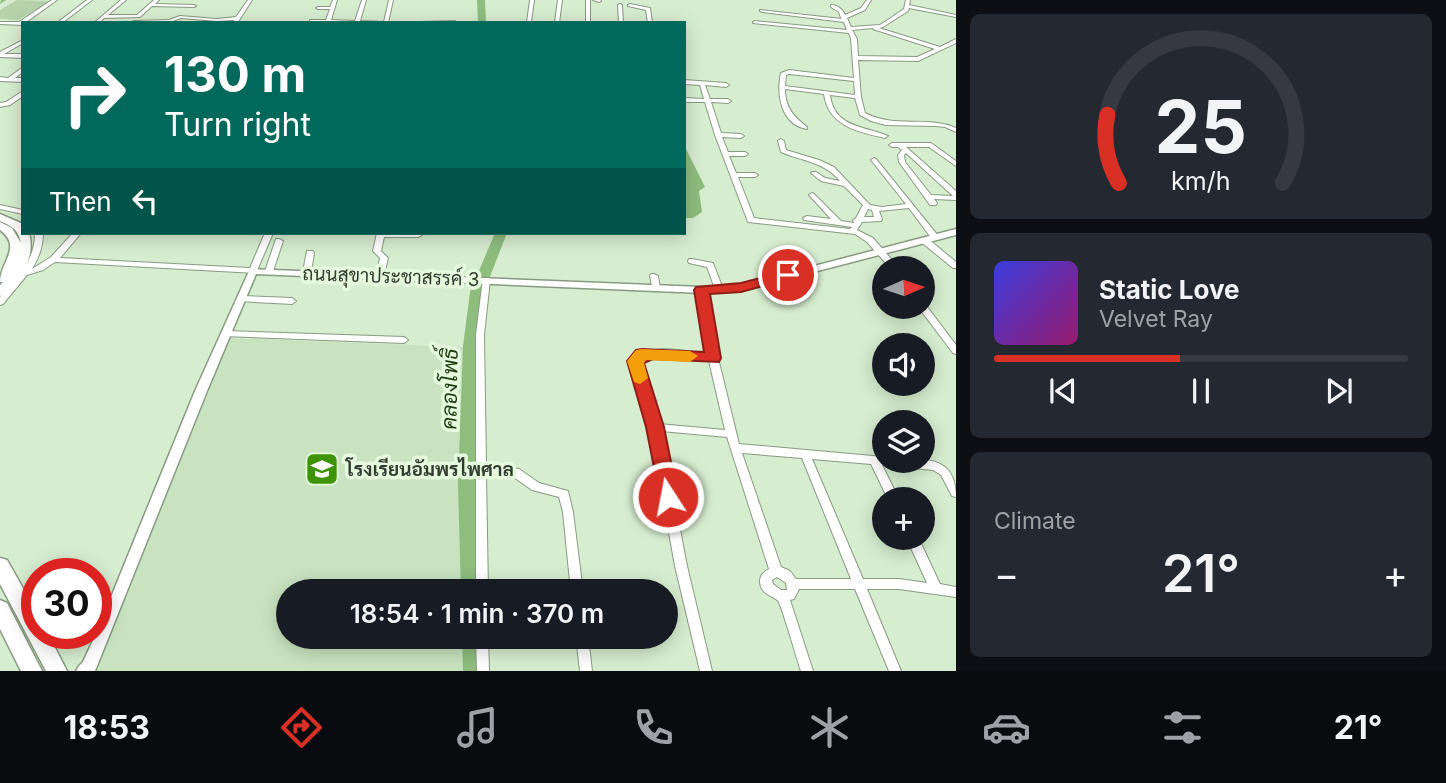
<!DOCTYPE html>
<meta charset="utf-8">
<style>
:root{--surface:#171b24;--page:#242831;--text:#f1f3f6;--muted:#9ea1a6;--line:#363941;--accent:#d93025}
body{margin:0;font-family:Inter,Sarabun,sans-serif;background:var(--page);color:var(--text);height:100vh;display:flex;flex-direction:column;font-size:26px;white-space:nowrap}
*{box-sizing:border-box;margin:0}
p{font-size:23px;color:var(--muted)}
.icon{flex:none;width:38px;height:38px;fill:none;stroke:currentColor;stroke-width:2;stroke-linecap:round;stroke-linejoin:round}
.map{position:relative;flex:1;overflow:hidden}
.panel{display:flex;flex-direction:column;gap:14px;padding:14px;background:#0d0f14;width:490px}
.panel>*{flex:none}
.guide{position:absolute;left:21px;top:21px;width:665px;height:214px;border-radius:0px;box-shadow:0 4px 18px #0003;background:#00695c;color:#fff;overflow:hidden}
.needle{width:46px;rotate:87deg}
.buttons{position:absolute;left:872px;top:256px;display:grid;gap:14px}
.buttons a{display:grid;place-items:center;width:63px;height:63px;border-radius:50%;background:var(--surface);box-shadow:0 4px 18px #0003;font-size:35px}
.speed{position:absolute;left:21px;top:558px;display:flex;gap:14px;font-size:35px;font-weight:700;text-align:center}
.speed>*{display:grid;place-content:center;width:91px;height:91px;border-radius:50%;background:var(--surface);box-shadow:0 4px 18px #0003;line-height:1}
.speed .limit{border:10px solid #d22;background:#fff;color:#111}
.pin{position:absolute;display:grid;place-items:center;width:60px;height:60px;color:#fff;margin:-30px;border:4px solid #fff;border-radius:50%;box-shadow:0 2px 7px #0007}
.me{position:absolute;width:77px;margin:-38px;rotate:349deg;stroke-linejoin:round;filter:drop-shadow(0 0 5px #0008)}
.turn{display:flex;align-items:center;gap:24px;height:147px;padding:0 28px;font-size:32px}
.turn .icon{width:91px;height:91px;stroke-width:2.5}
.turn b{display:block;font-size:49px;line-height:60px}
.then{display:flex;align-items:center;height:66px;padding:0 28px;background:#0003;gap:14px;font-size:26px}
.big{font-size:52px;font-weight:600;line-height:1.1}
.panel .widget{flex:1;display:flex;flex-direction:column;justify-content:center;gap:10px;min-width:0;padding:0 24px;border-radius:10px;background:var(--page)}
.panel .dial{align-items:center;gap:0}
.dial svg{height:182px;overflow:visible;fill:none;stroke:var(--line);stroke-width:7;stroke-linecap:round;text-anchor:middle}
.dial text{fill:var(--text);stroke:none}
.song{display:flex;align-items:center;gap:21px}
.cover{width:84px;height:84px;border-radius:10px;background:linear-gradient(135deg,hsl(240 70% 55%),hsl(320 70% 35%))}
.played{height:7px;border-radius:4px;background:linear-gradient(90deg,var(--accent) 45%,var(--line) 45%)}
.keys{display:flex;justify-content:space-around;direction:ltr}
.heat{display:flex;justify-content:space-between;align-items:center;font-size:38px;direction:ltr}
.trip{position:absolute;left:276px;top:579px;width:402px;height:70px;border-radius:35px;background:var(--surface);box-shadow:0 4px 18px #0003;font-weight:600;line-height:70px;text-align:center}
.tabs{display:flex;height:112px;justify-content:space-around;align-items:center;background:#090b0e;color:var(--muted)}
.tabs .icon{width:49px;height:49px}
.tabs .current{color:var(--accent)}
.tabs b{font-size:32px;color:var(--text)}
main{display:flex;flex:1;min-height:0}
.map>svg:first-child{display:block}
.built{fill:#c9e3c0}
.green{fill:#b5d2ab}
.water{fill:#8ebd7e}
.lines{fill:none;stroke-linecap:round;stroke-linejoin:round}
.canal{fill:#8ebd7e;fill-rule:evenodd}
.river{fill:#8ebd7e;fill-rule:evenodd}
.minor-casing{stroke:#879b80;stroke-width:2}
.tertiary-casing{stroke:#879b80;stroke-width:3}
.secondary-casing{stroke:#879b80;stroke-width:3}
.primary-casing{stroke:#879b80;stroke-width:3}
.minor{fill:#fff;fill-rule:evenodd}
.tertiary{fill:#fff;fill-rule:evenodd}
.secondary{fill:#fff;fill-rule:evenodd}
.primary{fill:#fff;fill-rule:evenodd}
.route{fill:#d93025;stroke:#8d1f18;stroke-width:2}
.slow{fill:#f59e0b}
.labels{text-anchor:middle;stroke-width:7;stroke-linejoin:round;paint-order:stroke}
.street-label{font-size:19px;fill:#333c30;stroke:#e5fadd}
.poi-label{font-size:19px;font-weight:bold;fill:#333c30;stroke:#e5fadd;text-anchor:start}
.water-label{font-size:21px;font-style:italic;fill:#1c3b0f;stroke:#e5fadd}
</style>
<main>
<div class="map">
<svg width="956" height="671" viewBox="0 0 956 671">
<rect width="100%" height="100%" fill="#d7edd0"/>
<path class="built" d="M230,338L467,347V591L289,592V637H467V671H96Z"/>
<path class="green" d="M17,0L51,1L18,20L0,19V10Z"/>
<path class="water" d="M684,145L705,187L699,191L702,212L693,218H684Z"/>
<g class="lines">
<path class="canal" d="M1,0H6L0,4Z"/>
<g class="river">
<path d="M477,0H485L486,23H478Z"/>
<path d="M495,233H507L484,292L477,346L476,485L481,592H461L458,485L463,346L470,292Z"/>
<path d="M462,637H482L483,671H463Z"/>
</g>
<defs>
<g id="minor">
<path d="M52,0H57L25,23H23V25L0,24V22H19Z"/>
<path d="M87,0H92L62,23H57Z"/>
<path d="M121,0H126L108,15H137L154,0H159L155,4L194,5L196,6L194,7L152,6L140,17L104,18L99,23H94Z"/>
<path d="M248,0H252L238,22H236L234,21V20L217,21L181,18L170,22H132L134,21L169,20L180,16L217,19L236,17Z"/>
<path d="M333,0H337L331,20L355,21L362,0H366L360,21L384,22L389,0H393L388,23L310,22V20H326L330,9H318L316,8L318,7H330Z"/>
<path d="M530,0H534L531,22H555L558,0H562L559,23H522L527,22Z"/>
<rect x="586" y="0" width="4" height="23"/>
<path d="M593,0H600L601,1L599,2Z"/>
<path d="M867,0H871L865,10L847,18L851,27L880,25L904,9L906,0H910L909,5L956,15V17L909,8L908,11L883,27L879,28L940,47L956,39V43L918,61L858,60L861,97L865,113C897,129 925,115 956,128V132L945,127L935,126L886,125L871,121L860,115L855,98L830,95C834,128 865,126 888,136L885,138C858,132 828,126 824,94L785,89C785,107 793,116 807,127V129C781,125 776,94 781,73L789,70L854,78L851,39L849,33L753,23V22L755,21L847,30L844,22L762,12L760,11V10L842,19L841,18L839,12L831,7V5C838,5 843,10 845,15L861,8ZM873,28V29L935,49L917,57L858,56L857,39L852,30ZM789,74L854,81L855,95L785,86L786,75Z"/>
<path d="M620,4L622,5L623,23H619L618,5Z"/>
<path d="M630,4L650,8L652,23H648L646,10L628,6V5Z"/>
<path d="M455,21L457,23H418L420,22Z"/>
<path d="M23,40V43L4,54H23V58L0,57V52Z"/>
<path d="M23,67V72L15,78H23V82L0,81V77L8,78Z"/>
<path d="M684,80L726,83L729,85L726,87L705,85L710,99H728L731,101L728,103L711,102L721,133L741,134L744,136L741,138L722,137L728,152H745L748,154L745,156H729L736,173H755L758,175L755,177H738L754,218L850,229L852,227L804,220L803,218L807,216L831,219L809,195L812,193L814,194L841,221L854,223L853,220L856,218L863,205L844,186L821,181L811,173L812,172H816L825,178L840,181C825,162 802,161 781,152L778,141L781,139L784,141L786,150L819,160L834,167L870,205L882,207L906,204L871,160L874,158L876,159L939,237L935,239H932L909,208L879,211L882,219L881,221L862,222L857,230L873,238L899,268H890L867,242L855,234L748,222L715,135L705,102H684L685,98L704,99L700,85L684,84ZM868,209L872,210L874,217H864Z"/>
<path d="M23,91V96L10,105L0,107V103L6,102Z"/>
<path d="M931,143L956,161V166L929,147H906L956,191V200L934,199L937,203L936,205H930L899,162L898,155L902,150L898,147H892L889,145L892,143ZM906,153L953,196L931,195L905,162L904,155Z"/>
<path d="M0,205L23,210V214L0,209Z"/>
<path d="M35,233H43C43,247 39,257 32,269L51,257L73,233H81L60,258L250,268L265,233H273L256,273L55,262L43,270L27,275L3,304L0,305V297C17,278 35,261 35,233Z"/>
<path d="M377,233H418L422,235L418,237H384L381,251L388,258L384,275L380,277L376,275L380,258L373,251Z"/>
<path d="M921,238H927L956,262V268H953L921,242L920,240Z"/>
<path d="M276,239H279L283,241L273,271L272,273H266L265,271Z"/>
<path d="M307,251H313L314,253L311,272L307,274L303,272Z"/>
<path d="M689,259H692L713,263L723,289L722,291L719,292L715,289L707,267L689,263L688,261Z"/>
<path d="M651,274H654L658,276L660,288L659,290H653L650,276Z"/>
<path d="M483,278H489L490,280L484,335L486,464L519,469L539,483L568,491L573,512L583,592H571L563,512L559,497L532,490L512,476L486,472L488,592H476V335Z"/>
<path d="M702,287L706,290L718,358L739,444L884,457V460C918,460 956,451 956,497L952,496L941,475L933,470L882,465L899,499H888L871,464L812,459L863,579H899L927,583L906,537H918L940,584L956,587V597L899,589H867L901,671H889L855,589H799L794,599L790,600L813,671H801C797,660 782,606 778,601C773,596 764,595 761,587C758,577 762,573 769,569L727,437L661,431L687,566L712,671H700L675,566L650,427L630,361C650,342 684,351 708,354L698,290ZM661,356L709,361L725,430L659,424L640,362L646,358ZM742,453L802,458L851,579H796L790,571L781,567ZM777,577L786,583L787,590H781L773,584L772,580Z"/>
<path d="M241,296L292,298L296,301L292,304L238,301L237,299Z"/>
<path d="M922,303L925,304L956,345V354L953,353L919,308L918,306H922Z"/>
<path d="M226,331L404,337L408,340L404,343L223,336L222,334L223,332Z"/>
<path d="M476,637H488L489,671H477Z"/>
<path d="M576,637H588L592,671H580Z"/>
</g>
<path id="tertiary" d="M956,229V235L741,291L702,293L256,274L207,391L95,671H76L79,666L83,662L96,634L195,391L250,269L702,287L741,285Z"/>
<path id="secondary" d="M0,214L23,224V233H29C36,259 21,276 4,295L0,296V285L3,282H0C0,262 23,247 0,230V222L12,228L21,243C18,229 13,227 0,221Z"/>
<g id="primary">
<path d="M0,558L7,560L37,613V634H48L67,671H46L0,584Z"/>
<path d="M0,600L7,603L42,671H21L0,629Z"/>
</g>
</defs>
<use href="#minor" class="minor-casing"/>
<use href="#tertiary" class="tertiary-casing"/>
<use href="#secondary" class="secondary-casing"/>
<use href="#primary" class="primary-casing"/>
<use href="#minor" class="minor"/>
<use href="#tertiary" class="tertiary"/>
<use href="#secondary" class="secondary"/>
<use href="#primary" class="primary"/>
</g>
<path class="route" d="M788,271L793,272L795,275L793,278L741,292L710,294L721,358L719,362L653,359L644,363L664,427L678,497L675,503L668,505L661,503L646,427L627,361L636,350L642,349L704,352L694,290L696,287L741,283Z"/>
<path class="slow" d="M642,349L690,351L698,356L690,362L646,360L644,363L648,378L640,384L634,382L627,361L636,350Z"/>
<defs>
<symbol id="school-square" viewBox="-11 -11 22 22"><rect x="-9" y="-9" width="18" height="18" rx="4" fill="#3e9406" stroke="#e5fadd"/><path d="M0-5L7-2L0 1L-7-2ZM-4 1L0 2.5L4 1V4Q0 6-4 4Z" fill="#fff"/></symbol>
</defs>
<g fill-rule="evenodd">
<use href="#school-square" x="303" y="450" width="38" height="38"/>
</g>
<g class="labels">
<g class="street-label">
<text transform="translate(391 276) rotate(2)" y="7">ถนนสุขาประชาสรรค์ 3</text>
</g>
<g class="poi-label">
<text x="346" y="476">โรงเรียนอัมพรไพศาล</text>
</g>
<g class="water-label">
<text transform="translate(450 389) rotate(-89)" y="7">คลองโพธิ์</text>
</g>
</g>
</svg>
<div class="buttons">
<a><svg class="needle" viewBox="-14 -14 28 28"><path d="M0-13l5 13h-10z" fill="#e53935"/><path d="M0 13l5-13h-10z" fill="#9ea1a6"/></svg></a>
<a><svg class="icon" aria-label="sound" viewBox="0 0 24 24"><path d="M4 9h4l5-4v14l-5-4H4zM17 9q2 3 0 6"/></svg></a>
<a><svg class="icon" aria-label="layers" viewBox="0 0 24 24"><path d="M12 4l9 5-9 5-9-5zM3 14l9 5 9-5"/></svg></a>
<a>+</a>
</div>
<div class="speed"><div class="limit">30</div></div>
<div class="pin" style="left:788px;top:275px;background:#d93025"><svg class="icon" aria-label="arrive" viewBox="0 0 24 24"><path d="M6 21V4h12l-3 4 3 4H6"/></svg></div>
<svg class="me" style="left:668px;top:497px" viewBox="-20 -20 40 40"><circle r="17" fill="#d93025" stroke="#fff" stroke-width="3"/><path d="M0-11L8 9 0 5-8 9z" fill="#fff"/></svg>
<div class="trip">18:54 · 1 min · 370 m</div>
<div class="guide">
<div class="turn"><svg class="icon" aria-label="right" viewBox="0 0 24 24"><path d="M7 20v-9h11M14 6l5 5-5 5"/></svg><div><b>130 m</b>Turn right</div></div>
<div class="then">Then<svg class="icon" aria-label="left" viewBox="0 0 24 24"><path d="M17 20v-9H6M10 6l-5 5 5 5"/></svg></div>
</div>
</div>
<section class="panel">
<div class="widget dial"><svg viewBox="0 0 100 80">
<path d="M14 69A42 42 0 1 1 86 69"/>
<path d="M14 69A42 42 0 0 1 9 39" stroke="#d93025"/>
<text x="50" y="56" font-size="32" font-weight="700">25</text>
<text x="50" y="72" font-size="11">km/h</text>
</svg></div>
<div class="widget">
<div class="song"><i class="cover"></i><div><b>Static Love</b><p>Velvet Ray</p></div></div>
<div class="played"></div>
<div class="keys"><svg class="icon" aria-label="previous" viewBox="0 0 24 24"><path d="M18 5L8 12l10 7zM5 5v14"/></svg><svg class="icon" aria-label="pause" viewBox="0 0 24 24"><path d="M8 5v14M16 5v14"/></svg><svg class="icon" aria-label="next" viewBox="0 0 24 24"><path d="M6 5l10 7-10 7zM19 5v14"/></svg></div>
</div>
<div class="widget"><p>Climate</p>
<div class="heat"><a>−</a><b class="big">21°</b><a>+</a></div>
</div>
</section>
</main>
<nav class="tabs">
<b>18:53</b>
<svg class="icon current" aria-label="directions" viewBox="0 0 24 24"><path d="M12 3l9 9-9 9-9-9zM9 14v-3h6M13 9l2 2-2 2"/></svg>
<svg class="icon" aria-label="music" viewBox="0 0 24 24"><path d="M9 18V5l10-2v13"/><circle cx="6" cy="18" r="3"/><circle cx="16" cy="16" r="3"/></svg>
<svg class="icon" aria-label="phone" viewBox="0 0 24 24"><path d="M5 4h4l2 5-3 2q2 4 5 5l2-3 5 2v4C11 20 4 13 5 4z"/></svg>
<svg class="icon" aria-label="climate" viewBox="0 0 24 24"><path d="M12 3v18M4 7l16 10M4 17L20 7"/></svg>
<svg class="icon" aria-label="car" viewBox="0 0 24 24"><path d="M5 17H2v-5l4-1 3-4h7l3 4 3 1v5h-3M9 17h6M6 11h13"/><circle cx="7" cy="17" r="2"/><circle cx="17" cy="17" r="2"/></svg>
<svg class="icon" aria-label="filters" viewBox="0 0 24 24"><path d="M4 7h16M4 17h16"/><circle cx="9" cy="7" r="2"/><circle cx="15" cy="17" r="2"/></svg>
<b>21°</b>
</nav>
